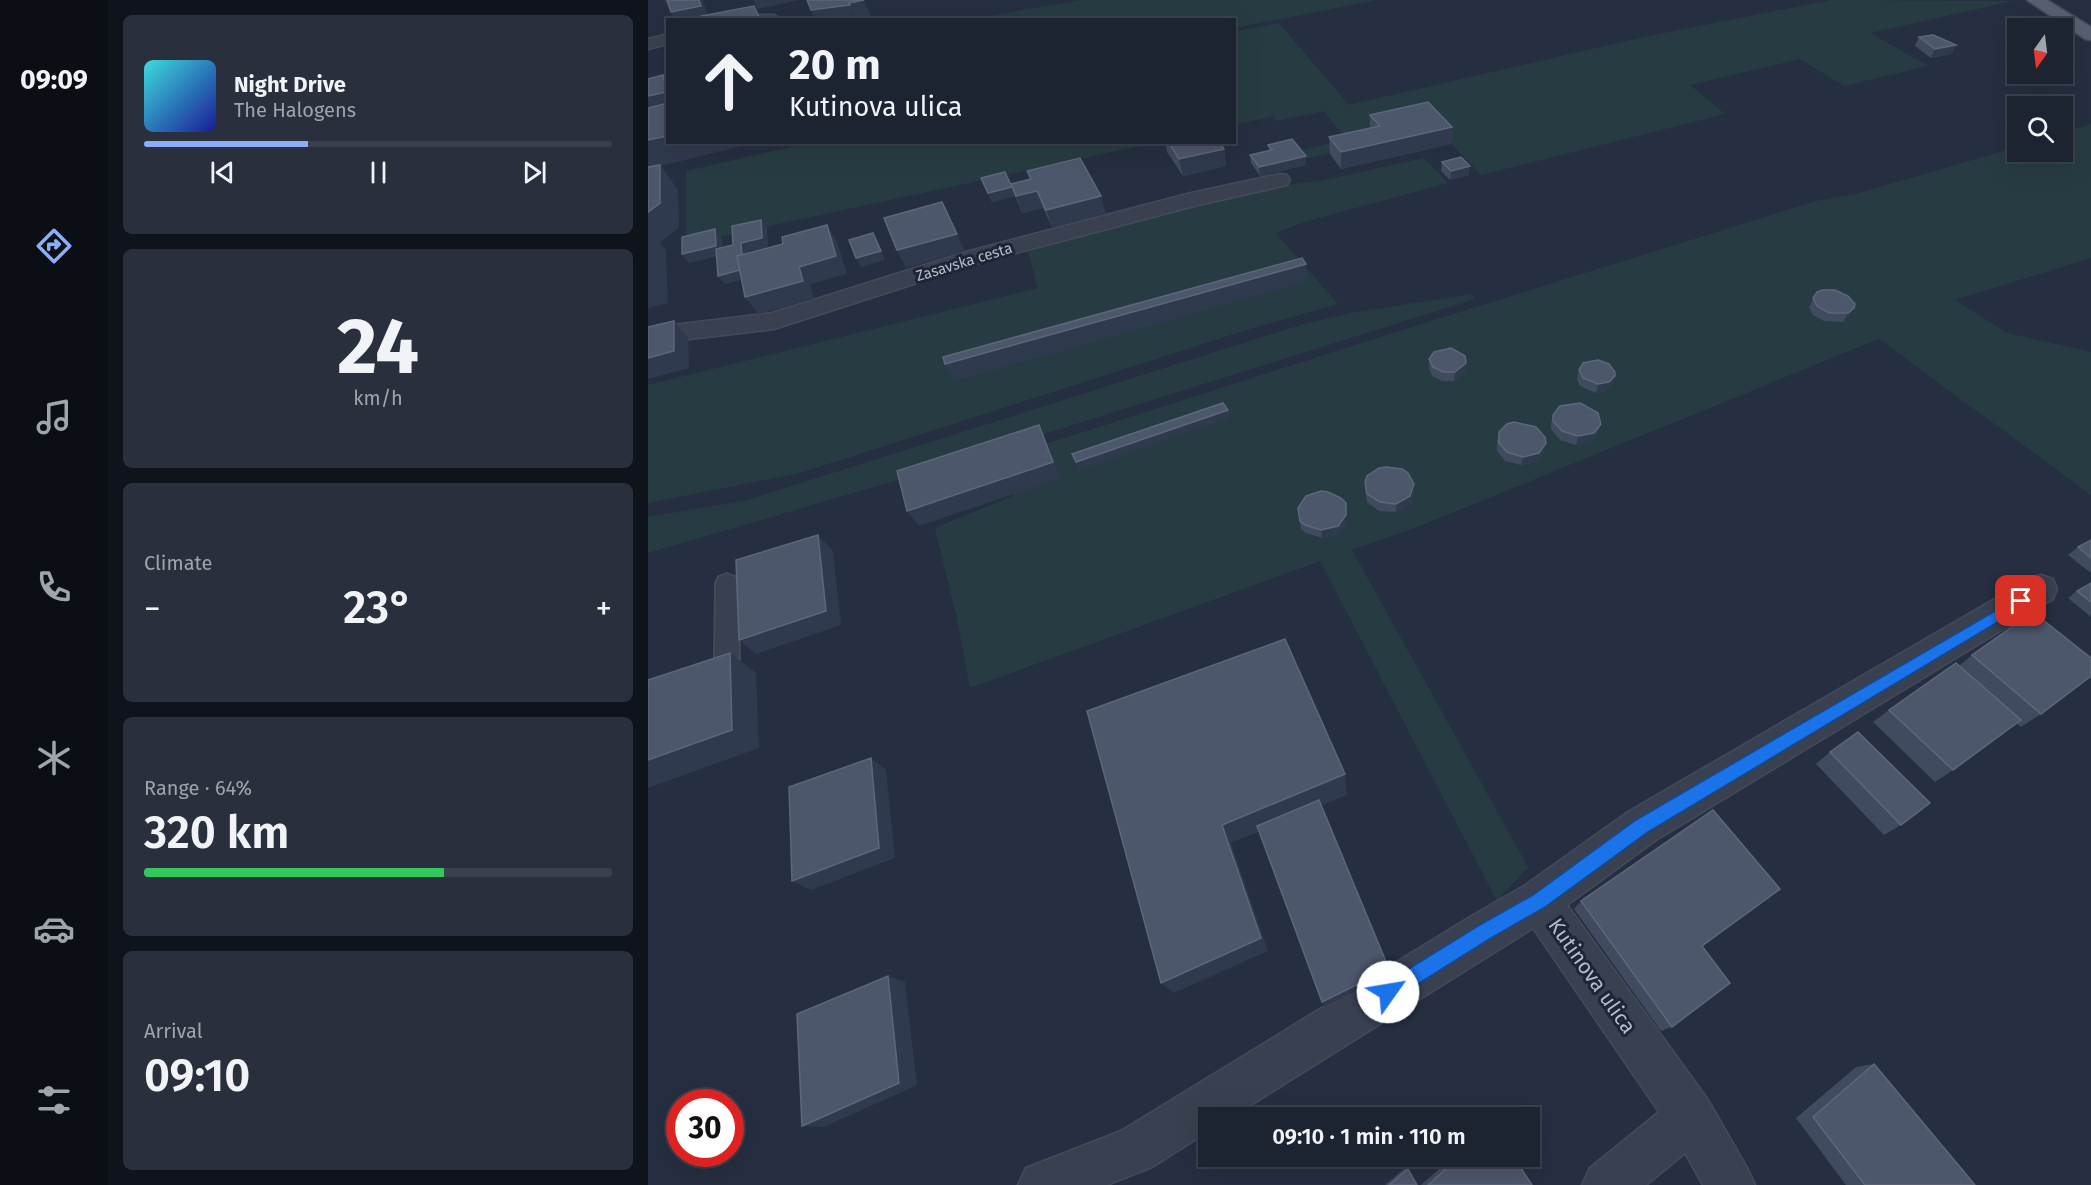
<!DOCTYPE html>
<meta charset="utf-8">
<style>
:root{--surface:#1c2331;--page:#292f3d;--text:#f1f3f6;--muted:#a0a4ab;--line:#3a404d;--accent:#8cadfa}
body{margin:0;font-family:"Fira Sans",sans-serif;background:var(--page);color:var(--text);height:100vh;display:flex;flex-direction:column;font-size:22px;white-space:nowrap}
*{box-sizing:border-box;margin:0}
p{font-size:20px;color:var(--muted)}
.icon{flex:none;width:33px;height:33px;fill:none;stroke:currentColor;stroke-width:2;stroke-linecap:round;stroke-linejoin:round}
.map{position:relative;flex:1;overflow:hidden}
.details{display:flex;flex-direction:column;gap:15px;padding:15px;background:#0f131b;width:540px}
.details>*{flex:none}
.top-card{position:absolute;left:18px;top:18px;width:570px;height:126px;border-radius:0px;box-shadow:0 6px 24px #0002,0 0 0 2px var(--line);background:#1c2331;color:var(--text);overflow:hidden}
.needle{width:39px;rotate:194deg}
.buttons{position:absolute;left:1359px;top:18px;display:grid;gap:12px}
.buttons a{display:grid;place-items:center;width:66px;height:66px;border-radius:0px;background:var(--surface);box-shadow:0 6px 24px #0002,0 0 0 2px var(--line);font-size:30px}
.speed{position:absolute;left:18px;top:1089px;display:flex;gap:12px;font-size:30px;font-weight:700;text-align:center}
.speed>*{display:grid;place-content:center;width:78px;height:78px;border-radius:50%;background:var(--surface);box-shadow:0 6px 24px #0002,0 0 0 2px var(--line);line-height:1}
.speed .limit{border:9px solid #d22;background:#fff;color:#111}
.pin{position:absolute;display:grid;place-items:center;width:51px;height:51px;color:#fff;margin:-26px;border-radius:12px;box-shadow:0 3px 9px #0006}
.me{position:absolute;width:66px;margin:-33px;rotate:58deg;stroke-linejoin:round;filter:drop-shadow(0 0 4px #0008)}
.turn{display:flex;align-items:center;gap:21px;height:126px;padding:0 24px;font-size:27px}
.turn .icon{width:78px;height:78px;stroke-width:2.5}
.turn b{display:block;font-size:42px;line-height:51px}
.big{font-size:45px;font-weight:600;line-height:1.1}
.details .card{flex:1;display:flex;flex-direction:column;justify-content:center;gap:9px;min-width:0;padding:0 21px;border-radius:9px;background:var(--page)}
.details .dial{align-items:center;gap:0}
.dial b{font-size:78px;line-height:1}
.song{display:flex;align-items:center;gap:18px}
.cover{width:72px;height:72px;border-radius:9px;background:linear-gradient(135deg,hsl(180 70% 55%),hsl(240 70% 35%))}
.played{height:6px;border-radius:3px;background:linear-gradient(90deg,var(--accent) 35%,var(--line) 35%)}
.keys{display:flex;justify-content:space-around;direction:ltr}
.heat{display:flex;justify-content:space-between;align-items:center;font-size:33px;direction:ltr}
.charge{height:9px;border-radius:4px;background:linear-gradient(90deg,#34c759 64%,var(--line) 0)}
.trip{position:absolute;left:550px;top:1107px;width:342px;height:60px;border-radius:0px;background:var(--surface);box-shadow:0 6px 24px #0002,0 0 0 2px var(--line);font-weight:600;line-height:60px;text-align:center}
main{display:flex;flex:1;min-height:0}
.tabs{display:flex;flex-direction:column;width:108px;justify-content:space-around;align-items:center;background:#0b0e14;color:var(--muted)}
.tabs .icon{width:42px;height:42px}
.tabs .selected{color:var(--accent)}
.tabs b{font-size:27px;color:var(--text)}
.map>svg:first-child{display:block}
.green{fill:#273c42}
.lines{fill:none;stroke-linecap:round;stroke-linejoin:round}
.service-casing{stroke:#434a5a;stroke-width:4}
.minor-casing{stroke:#434a5a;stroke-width:3}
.primary-casing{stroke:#434a5a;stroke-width:3}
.service{fill:#394151;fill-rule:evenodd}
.minor{fill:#394151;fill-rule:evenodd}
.primary{fill:#576071;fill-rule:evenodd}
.wall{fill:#404b5f}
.shaded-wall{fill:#303a4e}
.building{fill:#4d576b;stroke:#5d677a;stroke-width:1.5}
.route{fill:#1a73e8;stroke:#114b97;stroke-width:1.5}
.labels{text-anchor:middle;stroke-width:6;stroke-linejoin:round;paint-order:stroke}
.far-street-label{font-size:15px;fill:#b6bccb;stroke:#1e2636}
.near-street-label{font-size:21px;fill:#b6bccb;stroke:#1e2636}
</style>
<main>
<nav class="tabs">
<b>09:09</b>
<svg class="icon selected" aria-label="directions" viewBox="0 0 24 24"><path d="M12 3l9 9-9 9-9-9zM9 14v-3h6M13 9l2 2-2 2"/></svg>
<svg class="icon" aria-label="music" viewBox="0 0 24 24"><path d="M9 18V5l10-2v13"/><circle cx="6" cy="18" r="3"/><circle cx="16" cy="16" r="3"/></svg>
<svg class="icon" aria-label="phone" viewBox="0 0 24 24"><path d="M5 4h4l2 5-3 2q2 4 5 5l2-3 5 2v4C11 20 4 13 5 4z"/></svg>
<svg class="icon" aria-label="climate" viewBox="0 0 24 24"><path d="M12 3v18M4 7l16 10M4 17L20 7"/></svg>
<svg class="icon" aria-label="car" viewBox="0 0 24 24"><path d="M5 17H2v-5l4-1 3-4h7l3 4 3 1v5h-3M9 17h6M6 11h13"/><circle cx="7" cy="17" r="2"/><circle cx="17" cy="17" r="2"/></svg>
<svg class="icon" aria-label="filters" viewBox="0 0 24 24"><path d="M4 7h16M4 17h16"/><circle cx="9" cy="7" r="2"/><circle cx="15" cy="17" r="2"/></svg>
</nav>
<section class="details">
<div class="card">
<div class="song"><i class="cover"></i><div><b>Night Drive</b><p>The Halogens</p></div></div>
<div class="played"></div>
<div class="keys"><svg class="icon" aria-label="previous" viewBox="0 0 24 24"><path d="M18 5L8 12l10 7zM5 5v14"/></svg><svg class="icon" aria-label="pause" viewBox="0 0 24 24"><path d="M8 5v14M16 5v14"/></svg><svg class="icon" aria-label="next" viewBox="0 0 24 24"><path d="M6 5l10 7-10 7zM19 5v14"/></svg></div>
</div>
<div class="card dial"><b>24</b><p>km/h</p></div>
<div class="card"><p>Climate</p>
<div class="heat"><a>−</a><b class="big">23°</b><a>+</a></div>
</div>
<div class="card"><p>Range · 64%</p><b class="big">320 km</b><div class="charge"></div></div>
<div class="card"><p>Arrival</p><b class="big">09:10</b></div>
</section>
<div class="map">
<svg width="1443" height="1185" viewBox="0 0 1443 1185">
<rect width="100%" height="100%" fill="#252f41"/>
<g class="green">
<path d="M432,0H727L587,28L586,20L325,19Z"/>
<path d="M1183,0L1365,1L1222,33L1280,66L1196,86L1152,59L1042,85L1077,114L833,175L779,117L728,142L656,159L652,151L699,139L675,111L628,121L626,116L587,125L586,32L631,23L701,105L996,37Z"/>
<path d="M1443,124V258L1307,300L1359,333L1443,352V495L1231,339L769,527L704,550L880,867L849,901L672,561L322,688L309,619L287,528L365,496L351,459L748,332L1168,201L1208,194L1369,147L1370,152H1414L1415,133Z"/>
<path d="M160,143H505L38,244V171Z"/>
<path d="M776,158L800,183L659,221L628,233L690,304L608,327L152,473L0,503V385L390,288L380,252L527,208L603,189L672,181Z"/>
<path d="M824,294L827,299L243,482L0,553V517L96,501L656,324L703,313Z"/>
</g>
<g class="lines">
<defs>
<path id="service" d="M79,574L87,577L90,583L91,668L87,675L64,684L56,681L52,673L56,665L67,661L68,583L71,577Z"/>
<g id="minor">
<path d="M99,15H126L134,20H91Z"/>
<path d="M20,34V44L0,49V39Z"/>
<path d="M631,174L639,175L642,180L639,185L550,205L334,262L126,329L0,344V328L124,313L318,252L539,194Z"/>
<path d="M1393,575L1405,579L1409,589L1405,599L1008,840L919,905L1060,1100L1099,1168L1107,1185H1055L1037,1153L998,1185H934L942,1168L1011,1112L885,928L582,1118H561V1131L504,1167L459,1185H370L378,1168L473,1131L822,917L876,886L980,812L1381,579Z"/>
</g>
<path id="primary" d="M1379,0H1399L1443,27V40L1437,39Z"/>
</defs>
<use href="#service" class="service-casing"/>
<use href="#minor" class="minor-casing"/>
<use href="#primary" class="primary-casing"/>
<use href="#service" class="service"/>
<use href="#minor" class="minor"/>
<use href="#primary" class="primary"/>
</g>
<g class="wall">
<path d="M1375,24L1396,28H1372Z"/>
<path d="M1271,37L1308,45L1304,54L1283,58L1267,46Z"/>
<path d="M722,115L804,127L803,144L693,169L682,154L681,137L722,128Z"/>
<path d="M517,142H571L576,149L578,166L535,176L519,152Z"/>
<path d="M620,145L658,156V165L612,176L603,163L602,155L621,150Z"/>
<path d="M794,162L821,175L802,180L793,171Z"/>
<path d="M379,171L458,214L404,227L395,208L374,213L367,196L344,202L333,178L363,184L382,179Z"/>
<path d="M1169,292L1206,308L1201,316L1195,322L1176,321L1165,315L1161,307Z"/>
<path d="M781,359L818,363L817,372L806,381H794L784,376L781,368Z"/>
<path d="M931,370L967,376L964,384L958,391L948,393L932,386L929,379Z"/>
<path d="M905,415L950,433L943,442L928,445L912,440L903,429V424Z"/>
<path d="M851,432L896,452L889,462L873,465L857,461L849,451V441Z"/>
<path d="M717,482L766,484V492L762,504L748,512L731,511L719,502L717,490Z"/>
<path d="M650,508L699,523L690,534L674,538L658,533L653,529Z"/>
<path d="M1443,540V573L1420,555L1430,547Z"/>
<path d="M1443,583V617L1420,598L1429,591Z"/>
<path d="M1324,655L1393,714L1373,727L1369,723L1305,770L1287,782L1225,722L1241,710L1311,666Z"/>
<path d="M1182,752L1253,825L1236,835L1168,764Z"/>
<path d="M933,901L1054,946L1024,1027L1013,1031L926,909Z"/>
<path d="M1226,1064L1327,1185H1198L1148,1118L1208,1067Z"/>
<path d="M806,1156H865L884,1185H773Z"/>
<path d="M758,1167L760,1169L769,1185H737Z"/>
</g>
<g class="shaded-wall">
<path d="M16,0H44L45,2L20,7Z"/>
<path d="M51,0H55L61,20H27L23,12Z"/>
<path d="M105,0H152L110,9Z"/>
<path d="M216,0L223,16L208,19L201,3Z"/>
<path d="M202,5L208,20H167L163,10Z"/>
<path d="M1308,45L1304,54L1283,58L1287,49Z"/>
<path d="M15,75L20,82V111L0,118V96Z"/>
<path d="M804,127L803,144L693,169V152Z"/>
<path d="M20,136V142H92L93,146L13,166L30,190L31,228L12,242L18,250L20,303L0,308V140Z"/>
<path d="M576,149L578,166L535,176L531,159Z"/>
<path d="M658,156V165L612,176L611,167Z"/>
<path d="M822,166L821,175L802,180L803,171Z"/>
<path d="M364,187L367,196L344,202L340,193Z"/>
<path d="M389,191L395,208L374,213L368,196Z"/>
<path d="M453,196L458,214L404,227L398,210Z"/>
<path d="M113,220L119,228L120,247L99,252L102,278L77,284L70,276L93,243Z"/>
<path d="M179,225L189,242L199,274L162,284L166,299L110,314L97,297L151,267Z"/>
<path d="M67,229L74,238L75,255L41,263L34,254Z"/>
<path d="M225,233L230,242L237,260L213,267L208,258Z"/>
<path d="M309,234L317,251L258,268L249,250Z"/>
<path d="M658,264L659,281L307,381L297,364Z"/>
<path d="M1206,308L1201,316L1195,322L1200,313Z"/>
<path d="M26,321L40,338L41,368L0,379V358Z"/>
<path d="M818,363L817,372L806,381L807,372Z"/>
<path d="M967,376L964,384L958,391L948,393L950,384Z"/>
<path d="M580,410L582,418L431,470L428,462Z"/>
<path d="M953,424L950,433L943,442L928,445L930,436Z"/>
<path d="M391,425L413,478L271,526L259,511Z"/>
<path d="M898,443L896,452L889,462L873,465L875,457Z"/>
<path d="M766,484V492L762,504L748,512V504Z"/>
<path d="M698,515L699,523L690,534L674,538L673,530Z"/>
<path d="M170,535L185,551L193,625L108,654L91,640Z"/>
<path d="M82,653L108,673L111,748L0,788V760Z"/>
<path d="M223,758L238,770L247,858L163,890L144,881Z"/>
<path d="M697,774L699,795L583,843L620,951L526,993L513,983L574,825Z"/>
<path d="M741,969V975L675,1007L674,1002Z"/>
<path d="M240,976L257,982L269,1085L176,1127L154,1126Z"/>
</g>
<g class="building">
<path d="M19,0H51L53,6L23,12Z"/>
<path d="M159,0H216L201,3L202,5L163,10Z"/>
<path d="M106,6L112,19L54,20L53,16Z"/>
<path d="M1385,22L1396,28H1384L1375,24Z"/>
<path d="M1285,35L1308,45L1287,49L1271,37Z"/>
<path d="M15,75L19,92L0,96V79Z"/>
<path d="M780,102L804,127L693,152L681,137L732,126L722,115Z"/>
<path d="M20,103V136L0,140V108Z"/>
<path d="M644,139L658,156L611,167L602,155L624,150L620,145Z"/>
<path d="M520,142H571L576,149L531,159Z"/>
<path d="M813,157L822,166L803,171L794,162Z"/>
<path d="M432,158L453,196L398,210L389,191L368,196L363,184L383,179L379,171Z"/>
<path d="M12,165V203L0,212V167Z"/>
<path d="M357,172L364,187L340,193L333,178Z"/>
<path d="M294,202L309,234L249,250L236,218Z"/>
<path d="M113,220L114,238L93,243L94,255L89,256L92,270L70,276L68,249L85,245L84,226Z"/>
<path d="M179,225L188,256L151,267L155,281L97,297L89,256L135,244L134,237Z"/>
<path d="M67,229L68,246L34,254V237Z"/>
<path d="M225,233L233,251L208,258L201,240Z"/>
<path d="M654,258L658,264L297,364L295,357Z"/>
<path d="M1174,290H1187L1200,296L1207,304L1206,308L1200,313H1181L1169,306L1165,298L1169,292Z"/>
<path d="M26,321V351L0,358V327Z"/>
<path d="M803,348L817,356L818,363L807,372H795L785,367L781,359L786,352Z"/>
<path d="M950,360L961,364L967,372V376L961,382L950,384L935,378L931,370L935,363Z"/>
<path d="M575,403L580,410L428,462L424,454Z"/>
<path d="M932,403L950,413L953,424L946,433L930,436L914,431L905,421V415L912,406Z"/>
<path d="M866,422L888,427L897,437L898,443L891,453L875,457L859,452L851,443V432L859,424Z"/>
<path d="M391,425L405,462L259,511L249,471Z"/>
<path d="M739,467L754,469L760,473L766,484L762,496L748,504L732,502L719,494L717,482L719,476L731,468Z"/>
<path d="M673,491L680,492L693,498L698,503V515L690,526L673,530L657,525L652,521L650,508L658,496Z"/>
<path d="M170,535L178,611L91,640L88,560Z"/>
<path d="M1443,540V558L1430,547Z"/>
<path d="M1443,583V602L1429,591Z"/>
<path d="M1385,612L1443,658V676L1393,714L1324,655Z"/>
<path d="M637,639L697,774L574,825L613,938L513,983L439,711Z"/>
<path d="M82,653L84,730L0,760V680Z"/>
<path d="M1308,663L1373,720L1305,770L1241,710Z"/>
<path d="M1210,732L1282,803L1253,825L1182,752Z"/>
<path d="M223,758L231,848L144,881L141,787Z"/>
<path d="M671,800L741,969L674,1002L609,826Z"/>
<path d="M1065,810L1132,889L1054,946L1082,983L1024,1027L933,901Z"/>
<path d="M240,976L251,1083L154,1126L149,1014Z"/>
<path d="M1226,1064L1327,1185H1217L1165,1117Z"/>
<path d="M812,1156H865L884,1185H780Z"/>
<path d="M760,1169L769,1185H741Z"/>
</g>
<path class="route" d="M1373,596L1378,597L1380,601L1378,605L1000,832L897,907L843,938L746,999L740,1001L733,999L730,992L733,986L830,926L885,895L988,820Z"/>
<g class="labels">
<g class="far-street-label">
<text transform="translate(316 262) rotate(-17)" y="5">Zasavska cesta</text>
</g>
<g class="near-street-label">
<text transform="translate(944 976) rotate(55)" y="7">Kutinova ulica</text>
</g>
</g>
</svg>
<div class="buttons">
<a><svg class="needle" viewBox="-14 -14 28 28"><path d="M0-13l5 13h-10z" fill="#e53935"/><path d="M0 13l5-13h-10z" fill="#a0a4ab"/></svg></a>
<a><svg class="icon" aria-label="search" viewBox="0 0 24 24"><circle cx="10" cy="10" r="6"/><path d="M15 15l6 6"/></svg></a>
</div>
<div class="speed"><div class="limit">30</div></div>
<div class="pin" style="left:1373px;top:601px;background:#d93025"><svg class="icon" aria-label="arrive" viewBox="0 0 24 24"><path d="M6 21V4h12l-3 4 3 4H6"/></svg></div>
<svg class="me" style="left:740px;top:992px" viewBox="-20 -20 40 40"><circle r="19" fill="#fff"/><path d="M0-13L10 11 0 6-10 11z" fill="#1a73e8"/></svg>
<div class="trip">09:10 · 1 min · 110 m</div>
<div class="top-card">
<div class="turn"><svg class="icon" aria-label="ahead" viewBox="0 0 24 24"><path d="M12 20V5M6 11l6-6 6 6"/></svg><div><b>20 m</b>Kutinova ulica</div></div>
</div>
</div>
</main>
